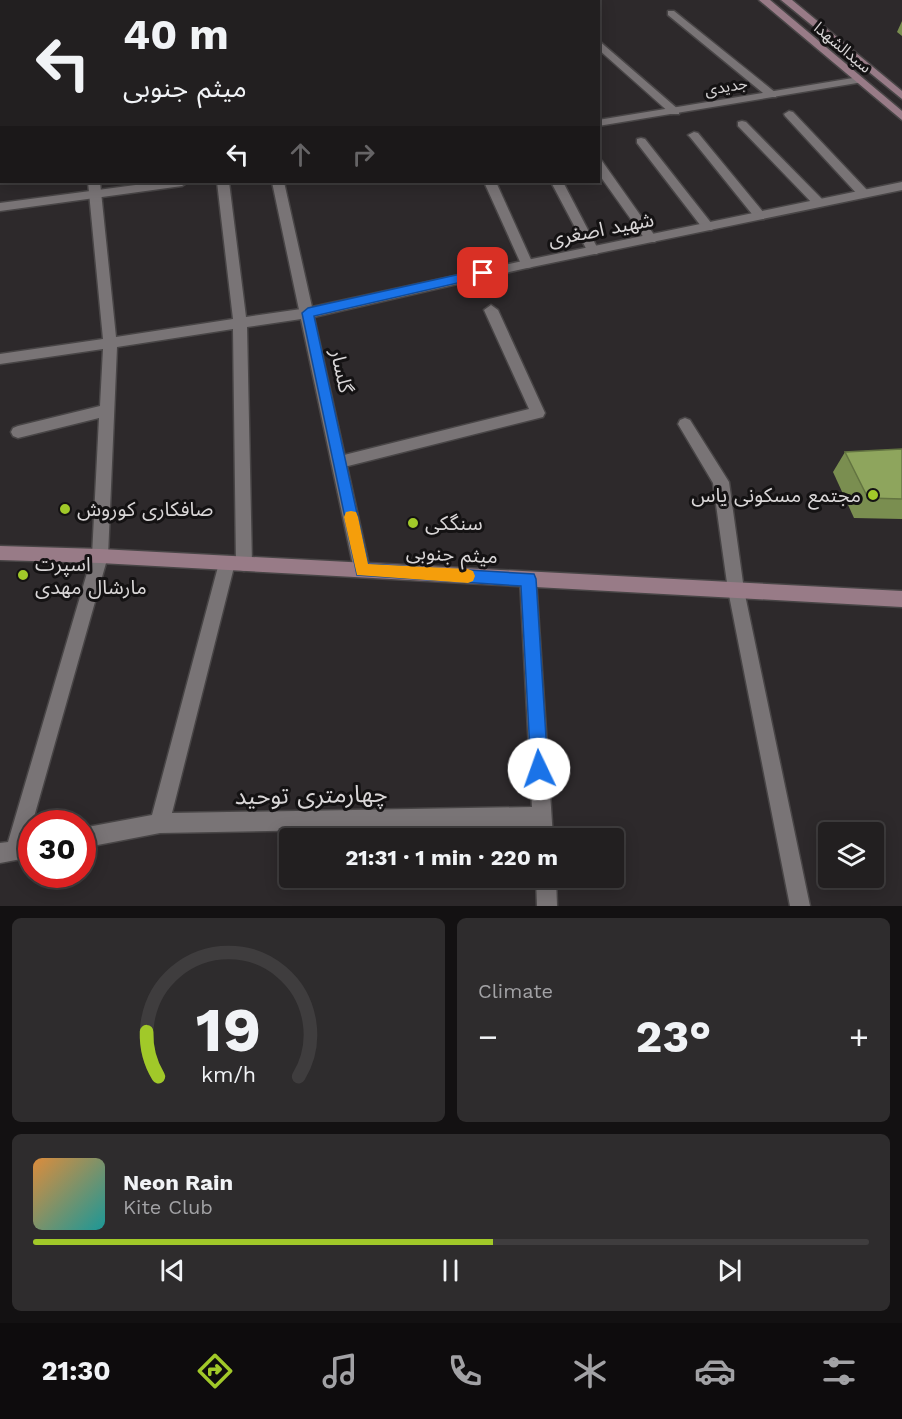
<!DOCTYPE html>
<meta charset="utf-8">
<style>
:root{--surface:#221f20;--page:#2e2c2d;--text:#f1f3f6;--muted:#a2a2a5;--line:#3f3d3e;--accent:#a1c929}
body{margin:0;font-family:"Work Sans","Noto Sans Arabic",sans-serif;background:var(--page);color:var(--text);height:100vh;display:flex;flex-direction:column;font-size:22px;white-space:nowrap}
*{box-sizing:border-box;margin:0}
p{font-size:20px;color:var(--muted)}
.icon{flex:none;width:33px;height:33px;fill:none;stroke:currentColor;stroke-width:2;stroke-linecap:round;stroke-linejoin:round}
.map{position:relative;height:906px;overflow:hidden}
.side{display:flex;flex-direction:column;gap:12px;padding:12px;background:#131112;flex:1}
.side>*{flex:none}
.banner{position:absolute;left:0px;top:0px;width:600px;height:183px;box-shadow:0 3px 15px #0003,0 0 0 2px var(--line);background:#221f20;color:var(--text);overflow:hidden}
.fabs{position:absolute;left:818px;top:822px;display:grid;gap:12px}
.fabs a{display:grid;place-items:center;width:66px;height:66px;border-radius:6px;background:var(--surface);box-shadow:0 3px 15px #0003,0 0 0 2px var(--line);font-size:30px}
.speed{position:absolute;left:18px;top:810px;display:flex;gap:12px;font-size:30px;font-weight:700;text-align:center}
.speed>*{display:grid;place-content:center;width:78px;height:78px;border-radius:50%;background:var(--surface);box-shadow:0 3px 15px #0003,0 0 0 2px var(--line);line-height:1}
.speed .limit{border:9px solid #d22;background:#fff;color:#111}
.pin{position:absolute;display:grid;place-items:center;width:51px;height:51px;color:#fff;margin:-26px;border-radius:12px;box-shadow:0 3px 9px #0006}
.me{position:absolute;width:66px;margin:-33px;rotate:357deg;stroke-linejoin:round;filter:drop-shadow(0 0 4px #0008)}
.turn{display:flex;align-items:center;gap:21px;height:126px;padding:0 24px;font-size:27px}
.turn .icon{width:78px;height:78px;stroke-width:2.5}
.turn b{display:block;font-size:42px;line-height:51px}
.lanes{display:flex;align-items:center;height:57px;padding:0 24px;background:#0003;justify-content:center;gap:30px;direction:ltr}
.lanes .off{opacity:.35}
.big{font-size:45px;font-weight:700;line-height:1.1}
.side .widget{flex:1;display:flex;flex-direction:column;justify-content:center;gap:9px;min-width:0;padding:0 21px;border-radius:9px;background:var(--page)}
.side .dial{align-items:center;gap:0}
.dial svg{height:156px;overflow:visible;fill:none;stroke:var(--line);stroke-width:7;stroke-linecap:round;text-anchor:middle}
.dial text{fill:var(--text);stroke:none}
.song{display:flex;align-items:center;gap:18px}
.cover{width:72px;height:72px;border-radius:9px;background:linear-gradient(135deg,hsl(30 70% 55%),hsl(180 70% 35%))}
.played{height:6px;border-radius:3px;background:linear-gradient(90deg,var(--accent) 55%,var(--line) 55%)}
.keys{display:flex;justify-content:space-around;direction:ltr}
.heat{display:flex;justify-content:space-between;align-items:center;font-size:33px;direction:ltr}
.side .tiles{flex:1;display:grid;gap:12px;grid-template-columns:1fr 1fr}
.widget:last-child{grid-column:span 2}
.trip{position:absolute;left:279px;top:828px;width:345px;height:60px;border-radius:6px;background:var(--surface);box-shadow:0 3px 15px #0003,0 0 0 2px var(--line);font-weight:700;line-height:60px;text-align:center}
.dock{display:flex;height:96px;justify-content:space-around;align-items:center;background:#0e0c0d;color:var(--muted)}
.dock .icon{width:42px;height:42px}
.dock .current{color:var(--accent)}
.dock b{font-size:27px;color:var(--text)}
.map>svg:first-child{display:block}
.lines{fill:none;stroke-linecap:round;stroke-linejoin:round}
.minor-casing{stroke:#484546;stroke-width:3}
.tertiary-casing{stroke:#484546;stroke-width:3}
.secondary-casing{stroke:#484546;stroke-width:3}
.minor{fill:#797476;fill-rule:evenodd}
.tertiary{fill:#797476;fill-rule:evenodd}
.secondary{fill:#987b87;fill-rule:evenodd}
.wall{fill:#7a8e50}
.building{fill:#8ea55d;stroke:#637441;stroke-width:1.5}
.route{fill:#1a73e8;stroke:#114b97;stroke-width:1.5}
.slow{fill:#f59e0b}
.poi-dot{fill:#a1c929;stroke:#141213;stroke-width:2}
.labels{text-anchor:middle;stroke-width:6;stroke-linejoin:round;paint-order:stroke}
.far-street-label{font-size:16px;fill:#d9d6d7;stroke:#141213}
.street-label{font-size:20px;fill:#d9d6d7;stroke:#141213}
.poi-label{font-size:20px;fill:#d9d6d7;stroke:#141213;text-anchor:start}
.near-street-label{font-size:24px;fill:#d9d6d7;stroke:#141213}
</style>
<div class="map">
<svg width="902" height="906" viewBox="0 0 902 906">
<rect width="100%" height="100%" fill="#2d292b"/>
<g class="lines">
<defs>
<g id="minor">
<path d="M668,11H674L776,93V97H768L668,15Z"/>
<path d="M598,40L679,110V114H671L598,49Z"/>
<path d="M789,111L793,112L867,190V196H859L785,116L784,114Z"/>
<path d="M742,121L746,122L823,200V206H815L738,126V122Z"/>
<path d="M694,132L698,133L764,213V219H756L690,137L688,135Z"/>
<path d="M641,138L645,139L712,224L714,227L712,230H704L637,143V139Z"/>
<path d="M598,160L602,161L655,236L657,239L655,242H647L598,173Z"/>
<path d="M88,182H100L116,337L233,319L217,182H229L246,317L308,308L315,313L308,318L247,327L252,564L250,569L244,571L238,569L236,564L233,329L117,347L108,556L32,824L28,838L32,837V857L0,863V843L8,842L92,556L99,418L18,438L13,436L11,432L13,428L18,426L100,406L103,349L0,364V354L103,339Z"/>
<path d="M484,182H496L533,264L532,267L527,268L521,264Z"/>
<path d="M551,182H563L599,251L597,254H589Z"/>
<path d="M491,305L498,310L545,413L543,417L340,468L335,466L332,462L335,458L340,456L529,409L484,310Z"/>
<path d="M685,418L690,420L729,482L744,590L810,906H790L728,590L713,483L678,424L680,420Z"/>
<path d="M227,556L233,558L235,563L172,813L532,807L520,579L522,574L528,572L534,574L536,579L553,838H533V826L160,833L82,848V828L152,815L219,563L221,558Z"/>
<path d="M536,878H556L557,906H537Z"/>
</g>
<g id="tertiary">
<path d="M0,33H2L0,40Z"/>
<path d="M859,77L864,80L863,82L598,126V120Z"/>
<path d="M158,182H188L182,186L0,211V203Z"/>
<path d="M272,182H284L312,307L527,260L902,182V190L527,268L314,317L370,570L368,575L362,577L356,575L354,570Z"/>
</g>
<g id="secondary">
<path d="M759,0H770L902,111V120Z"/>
<path d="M781,0H792L902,91V99Z"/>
<path d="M0,546L100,549L902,591V607L100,563L0,560Z"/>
</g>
</defs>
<use href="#minor" class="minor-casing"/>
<use href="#tertiary" class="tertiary-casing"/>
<use href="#secondary" class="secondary-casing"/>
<use href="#minor" class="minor"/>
<use href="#tertiary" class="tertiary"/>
<use href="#secondary" class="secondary"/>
</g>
<g class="wall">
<path d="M902,21V36L897,32Z"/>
<path d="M902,449V519L854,518L833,472L845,452Z"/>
</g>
<path class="building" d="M902,449V499L868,498L845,452Z"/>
<path class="route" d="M483,269L488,270V276L314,316L368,564L534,574L536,579L548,769L545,775L539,777L533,775L531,769L521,586L357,575L302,313L308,308Z"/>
<path class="slow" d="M351,511L356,512L358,517L368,564L468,569L473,571L475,576L473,581L468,583L357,575L344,517L346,512Z"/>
<g class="poi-dot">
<circle cx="873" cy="495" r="6"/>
<circle cx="65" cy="509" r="6"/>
<circle cx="413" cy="523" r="6"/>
<circle cx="23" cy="575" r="6"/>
</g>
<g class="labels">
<g class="far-street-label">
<text transform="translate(843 47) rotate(40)" y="6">سیدالشهدا</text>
<text transform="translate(726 86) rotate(-10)" y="6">جدیدی</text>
</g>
<g class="street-label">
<text transform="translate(601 229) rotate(-11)" y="7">شهید اصغری</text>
<text transform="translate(342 371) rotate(78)" y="7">گلسار</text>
<text transform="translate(452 554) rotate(3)" y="7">میثم جنوبی</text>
</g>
<g class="poi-label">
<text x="861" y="502" text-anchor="end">مجتمع مسکونی یاس</text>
<text x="77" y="516">صافکاری کوروش</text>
<text x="425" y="530">سنگکی</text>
<text x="35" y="571">اسپرت<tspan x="35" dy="23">مارشال مهدی</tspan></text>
</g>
<g class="near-street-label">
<text transform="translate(311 795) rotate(-1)" y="8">چهارمتری توحید</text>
</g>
</g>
</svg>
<div class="fabs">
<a><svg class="icon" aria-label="layers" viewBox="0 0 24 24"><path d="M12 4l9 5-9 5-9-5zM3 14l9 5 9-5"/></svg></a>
</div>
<div class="speed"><div class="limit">30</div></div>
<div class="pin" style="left:483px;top:273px;background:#d93025"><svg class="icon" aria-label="arrive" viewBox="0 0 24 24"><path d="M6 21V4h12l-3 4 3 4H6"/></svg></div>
<svg class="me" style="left:539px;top:769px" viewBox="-20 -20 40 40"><circle r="19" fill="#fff"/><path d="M0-13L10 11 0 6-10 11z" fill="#1a73e8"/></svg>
<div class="trip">21:31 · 1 min · 220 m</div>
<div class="banner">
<div class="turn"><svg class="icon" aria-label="left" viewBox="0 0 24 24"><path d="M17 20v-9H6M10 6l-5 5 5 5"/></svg><div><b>40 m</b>میثم جنوبی</div></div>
<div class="lanes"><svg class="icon" aria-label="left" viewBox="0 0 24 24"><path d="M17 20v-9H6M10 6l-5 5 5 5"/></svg><svg class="icon off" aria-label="ahead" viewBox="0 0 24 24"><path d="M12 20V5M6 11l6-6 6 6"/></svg><svg class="icon off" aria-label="right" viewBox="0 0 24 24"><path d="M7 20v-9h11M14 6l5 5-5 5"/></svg></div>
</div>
</div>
<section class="side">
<div class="tiles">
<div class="widget dial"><svg viewBox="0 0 100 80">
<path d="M14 69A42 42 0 1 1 86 69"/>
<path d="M14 69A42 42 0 0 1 8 46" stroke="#a1c929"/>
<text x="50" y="56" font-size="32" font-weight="700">19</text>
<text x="50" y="72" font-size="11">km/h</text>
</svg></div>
<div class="widget"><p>Climate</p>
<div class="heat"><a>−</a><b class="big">23°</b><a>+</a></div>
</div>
<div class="widget">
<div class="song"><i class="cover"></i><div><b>Neon Rain</b><p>Kite Club</p></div></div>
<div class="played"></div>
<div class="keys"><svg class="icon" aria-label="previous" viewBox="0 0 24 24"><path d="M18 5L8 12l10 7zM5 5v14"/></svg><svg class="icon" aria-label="pause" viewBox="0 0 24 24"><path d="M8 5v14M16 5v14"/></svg><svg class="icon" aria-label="next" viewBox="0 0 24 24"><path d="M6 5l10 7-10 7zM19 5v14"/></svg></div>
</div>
</div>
</section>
<nav class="dock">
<b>21:30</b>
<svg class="icon current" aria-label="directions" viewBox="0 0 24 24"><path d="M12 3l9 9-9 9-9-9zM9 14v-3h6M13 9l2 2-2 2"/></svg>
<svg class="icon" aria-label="music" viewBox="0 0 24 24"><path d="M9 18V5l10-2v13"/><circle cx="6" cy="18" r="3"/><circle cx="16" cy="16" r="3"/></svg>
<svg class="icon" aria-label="phone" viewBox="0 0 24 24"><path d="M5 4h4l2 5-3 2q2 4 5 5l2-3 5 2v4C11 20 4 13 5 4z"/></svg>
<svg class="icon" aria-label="climate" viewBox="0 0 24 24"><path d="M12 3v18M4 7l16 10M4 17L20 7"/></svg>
<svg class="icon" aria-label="car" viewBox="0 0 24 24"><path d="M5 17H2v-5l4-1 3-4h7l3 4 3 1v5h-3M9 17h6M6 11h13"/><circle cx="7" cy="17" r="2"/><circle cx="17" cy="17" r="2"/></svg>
<svg class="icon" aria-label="filters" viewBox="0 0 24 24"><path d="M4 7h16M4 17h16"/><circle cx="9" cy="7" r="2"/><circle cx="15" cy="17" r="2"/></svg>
</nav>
